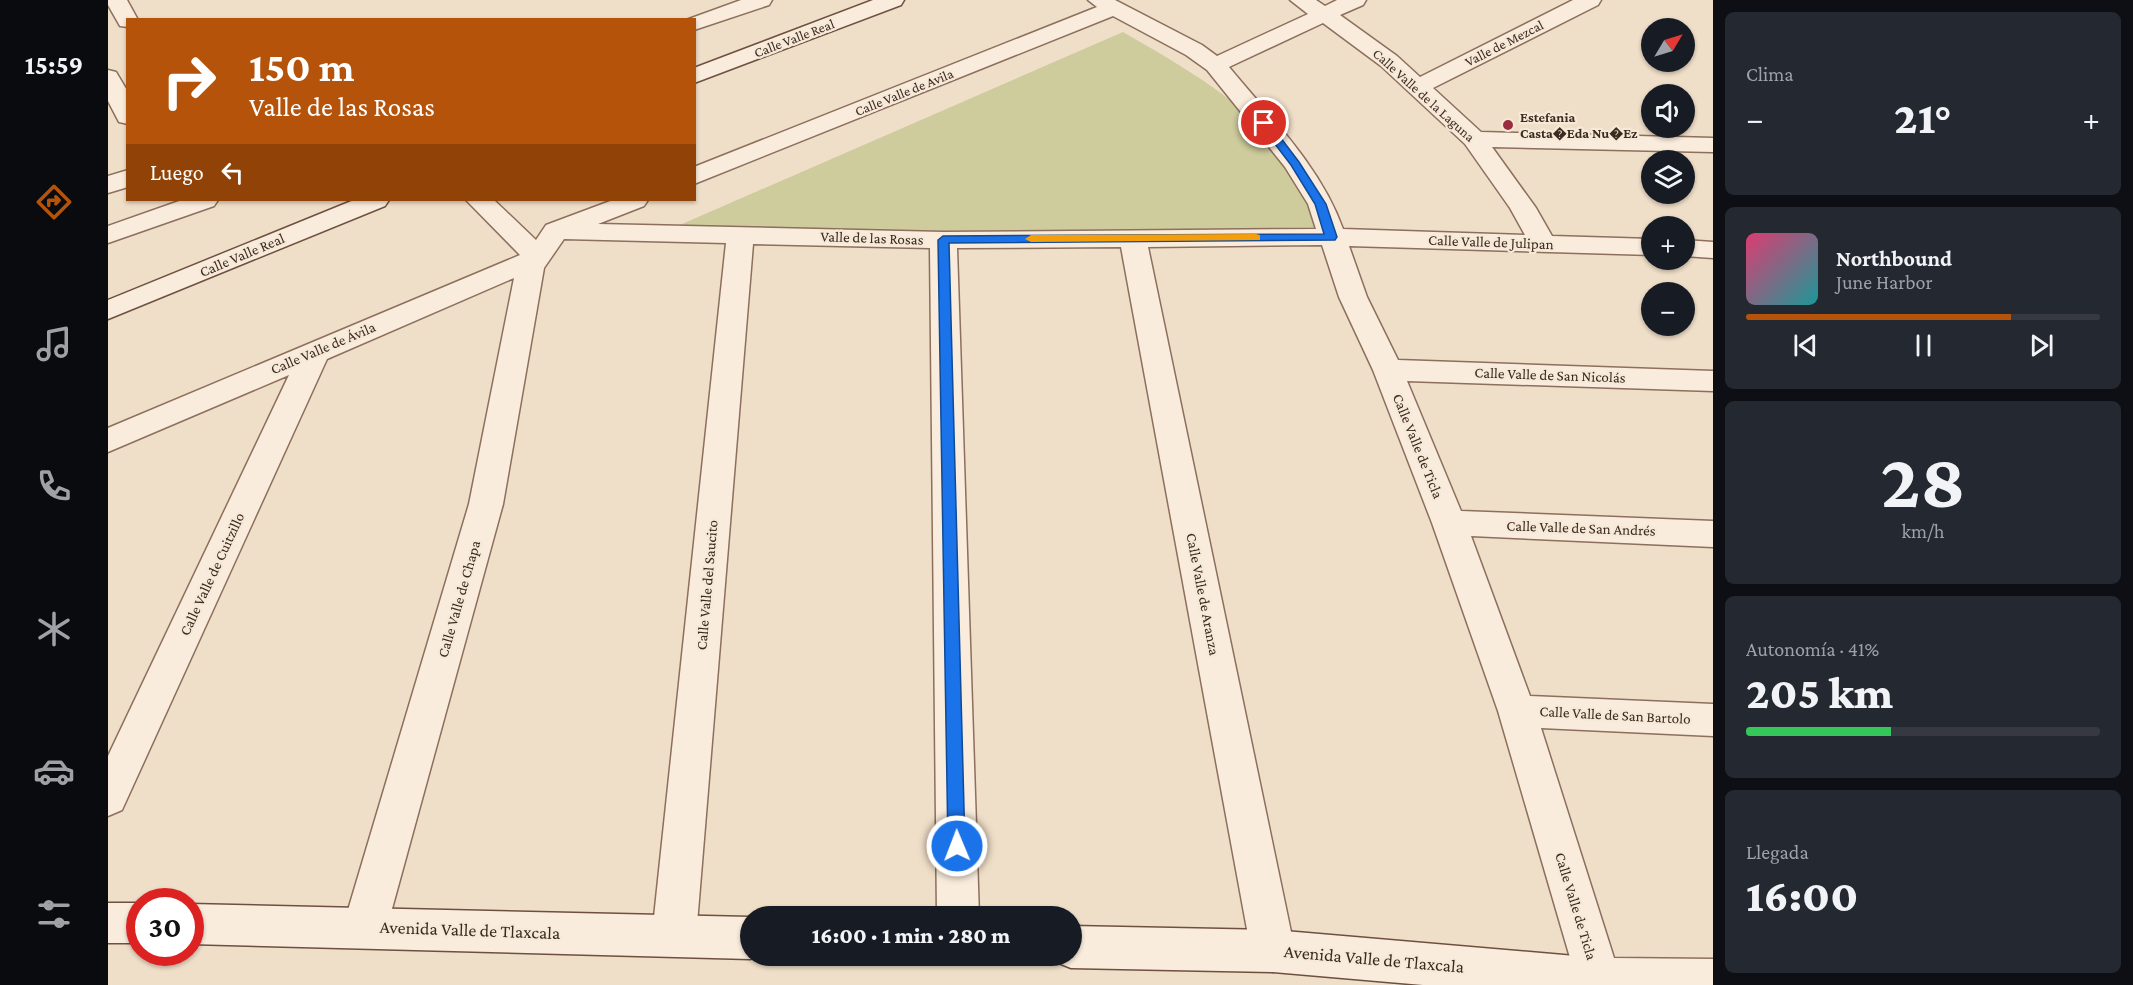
<!DOCTYPE html>
<html lang="es">
<meta charset="utf-8">
<style>
:root{--surface:#171b24;--page:#242831;--text:#f1f3f6;--muted:#9ea1a6;--line:#363941;--accent:#b45309}
body{margin:0;font-family:"Crimson Pro",serif;background:var(--page);color:var(--text);height:100vh;display:flex;flex-direction:column;font-size:22px;white-space:nowrap}
*{box-sizing:border-box;margin:0}
p{font-size:20px;color:var(--muted)}
.icon{flex:none;width:33px;height:33px;fill:none;stroke:currentColor;stroke-width:2;stroke-linecap:round;stroke-linejoin:round}
.map{position:relative;flex:1;overflow:hidden}
.sheet{display:flex;flex-direction:column;gap:12px;padding:12px;background:#0d0f14;width:420px}
.sheet>*{flex:none}
.banner{position:absolute;left:18px;top:18px;width:570px;height:183px;border-radius:0px;box-shadow:0 2px 4px #0004;background:#b45309;color:#fff;overflow:hidden}
.needle{width:39px;rotate:52deg}
.tools{position:absolute;left:1533px;top:18px;display:grid;gap:12px}
.tools a{display:grid;place-items:center;width:54px;height:54px;border-radius:50%;background:var(--surface);box-shadow:0 2px 4px #0004;font-size:30px}
.speed{position:absolute;left:18px;top:888px;display:flex;gap:12px;font-size:30px;font-weight:700;text-align:center}
.speed>*{display:grid;place-content:center;width:78px;height:78px;border-radius:50%;background:var(--surface);box-shadow:0 2px 4px #0004;line-height:1}
.speed .limit{border:9px solid #d22;background:#fff;color:#111}
.pin{position:absolute;display:grid;place-items:center;width:51px;height:51px;color:#fff;margin:-26px;border:3px solid #fff;border-radius:50%;box-shadow:0 2px 6px #0007}
.me{position:absolute;width:66px;margin:-33px;rotate:359deg;stroke-linejoin:round;filter:drop-shadow(0 0 4px #0008)}
.turn{display:flex;align-items:center;gap:21px;height:126px;padding:0 24px;font-size:27px}
.turn .icon{width:78px;height:78px;stroke-width:2.5}
.turn b{display:block;font-size:42px;line-height:51px}
.then{display:flex;align-items:center;height:57px;padding:0 24px;background:#0003;gap:12px;font-size:22px}
.big{font-size:45px;font-weight:800;line-height:1.1}
.sheet .card{flex:1;display:flex;flex-direction:column;justify-content:center;gap:9px;min-width:0;padding:0 21px;border-radius:9px;background:var(--page)}
.sheet .dial{align-items:center;gap:0}
.dial b{font-size:78px;line-height:1}
.song{display:flex;align-items:center;gap:18px}
.cover{width:72px;height:72px;border-radius:9px;background:linear-gradient(135deg,hsl(340 70% 55%),hsl(180 70% 35%))}
.played{height:6px;border-radius:3px;background:linear-gradient(90deg,var(--accent) 75%,var(--line) 75%)}
.keys{display:flex;justify-content:space-around;direction:ltr}
.heat{display:flex;justify-content:space-between;align-items:center;font-size:33px;direction:ltr}
.charge{height:9px;border-radius:4px;background:linear-gradient(90deg,#34c759 41%,var(--line) 0)}
.trip{position:absolute;left:632px;top:906px;width:342px;height:60px;border-radius:30px;background:var(--surface);box-shadow:0 2px 4px #0004;font-weight:800;line-height:60px;text-align:center}
main{display:flex;flex:1;min-height:0}
.dock{display:flex;flex-direction:column;width:108px;justify-content:space-around;align-items:center;background:#090b0e;color:var(--muted)}
.dock .icon{width:42px;height:42px}
.dock .active{color:var(--accent)}
.dock b{font-size:27px;color:var(--text)}
.map>svg:first-child{display:block}
.green{fill:#cecc9c}
.lines{fill:none;stroke-linecap:round;stroke-linejoin:round}
.street-casing{stroke:#8c6f5d;stroke-width:3}
.secondary-casing{stroke:#6e5040;stroke-width:3}
.street{fill:#f9ecdc;fill-rule:evenodd}
.secondary{fill:#f9ecdc;fill-rule:evenodd}
.route{fill:#1a73e8;stroke:#114b97;stroke-width:1.5}
.slow{fill:#f59e0b}
.poi-dot{fill:#9b2c3d;stroke:#f6e9d8;stroke-width:2}
.labels{text-anchor:middle;stroke-width:4.5;stroke-linejoin:round;paint-order:stroke}
.far-street-label{font-size:14px;fill:#3c2a20;stroke:#f6e9d8}
.far-poi-label{font-size:14px;font-weight:bold;fill:#3c2a20;stroke:#f6e9d8;text-anchor:start}
.street-label{font-size:15px;fill:#3c2a20;stroke:#f6e9d8}
.near-street-label{font-size:18px;fill:#3c2a20;stroke:#f6e9d8}
</style>
<main>
<nav class="dock">
<b>15:59</b>
<svg class="icon active" aria-label="directions" viewBox="0 0 24 24"><path d="M12 3l9 9-9 9-9-9zM9 14v-3h6M13 9l2 2-2 2"/></svg>
<svg class="icon" aria-label="music" viewBox="0 0 24 24"><path d="M9 18V5l10-2v13"/><circle cx="6" cy="18" r="3"/><circle cx="16" cy="16" r="3"/></svg>
<svg class="icon" aria-label="phone" viewBox="0 0 24 24"><path d="M5 4h4l2 5-3 2q2 4 5 5l2-3 5 2v4C11 20 4 13 5 4z"/></svg>
<svg class="icon" aria-label="climate" viewBox="0 0 24 24"><path d="M12 3v18M4 7l16 10M4 17L20 7"/></svg>
<svg class="icon" aria-label="car" viewBox="0 0 24 24"><path d="M5 17H2v-5l4-1 3-4h7l3 4 3 1v5h-3M9 17h6M6 11h13"/><circle cx="7" cy="17" r="2"/><circle cx="17" cy="17" r="2"/></svg>
<svg class="icon" aria-label="filters" viewBox="0 0 24 24"><path d="M4 7h16M4 17h16"/><circle cx="9" cy="7" r="2"/><circle cx="15" cy="17" r="2"/></svg>
</nav>
<div class="map">
<svg width="1605" height="985" viewBox="0 0 1605 985">
<rect width="100%" height="100%" fill="#efdec8"/>
<path class="green" d="M1015,32C1094,78 1201,135 1208,237L542,238Z"/>
<g class="lines">
<defs>
<g id="street">
<path d="M0,0H19L30,20H20V27L12,26L0,5Z"/>
<path d="M633,0H664L661,5L586,30V20H578Z"/>
<path d="M980,0H1007L1094,45L1109,56L1200,14L1182,0H1208L1217,6L1229,0H1258L1255,5L1232,15L1289,56L1312,77L1465,0H1493L1490,5L1325,88L1373,132L1605,138V152L1384,147L1428,208L1444,236L1544,239V255L1241,246L1259,297L1290,360L1605,371V391L1299,381L1353,511L1605,521V547L1363,536L1422,696L1605,704V736L1433,728L1506,958L1605,959V985H1470L1390,711L1324,523L1265,370L1231,297L1214,245L1040,247L1187,951L1180,966L1165,972L1150,966L1143,951L1013,247L849,248L871,916H829L822,248L645,244L588,936L581,950L566,956L551,950L544,936L618,243L456,239L436,268L395,504L279,927L272,941L257,947L242,941L235,927L361,504L406,278L219,359L14,810L0,816V756L181,375L0,452V428L412,255L358,200H386L428,240L438,225L505,200H540L536,206L490,224L835,232L1208,229L1200,204L1177,167L1099,70L1078,55L1005,16L586,184V167L989,7ZM1215,23L1273,66L1357,144L1402,208L1417,235L1235,229C1213,167 1163,118 1121,67Z"/>
<path d="M0,70L8,72L20,92V124L11,122L0,101Z"/>
<path d="M20,170V187L0,193V176Z"/>
<path d="M74,200H110L106,206L0,243V226Z"/>
<path d="M1576,240L1605,242V258L1576,256Z"/>
</g>
<g id="secondary">
<path d="M765,0H796L793,5L586,83V68Z"/>
<path d="M246,200H281L277,206L0,319V300Z"/>
<rect x="0" y="903" width="32" height="40"/>
<path d="M82,904L642,917V956H650L642,959L82,944Z"/>
<path d="M963,926L1165,930L1490,958L1506,964L1512,979L1510,985H1315L1165,972L963,968L948,962L945,956H963Z"/>
</g>
</defs>
<use href="#street" class="street-casing"/>
<use href="#secondary" class="secondary-casing"/>
<use href="#street" class="street"/>
<use href="#secondary" class="secondary"/>
</g>
<path class="route" d="M1152,121H1160L1191,162L1218,204L1229,237L1227,240L841,243L857,846L855,852L849,854L843,852L840,846L830,240L835,236L1216,234L1207,204L1183,165L1151,123Z"/>
<path class="slow" d="M1148,234L1152,235V240L923,242L917,239L923,235Z"/>
<circle class="poi-dot" cx="1400" cy="125" r="6"/>
<g class="labels">
<g class="far-street-label">
<text transform="translate(686 38) rotate(-21)" y="5">Calle Valle Real</text>
<text transform="translate(1396 43) rotate(-27)" y="5">Valle de Mezcal</text>
<text transform="translate(796 92) rotate(-22)" y="5">Calle Valle de Avila</text>
<text transform="translate(1316 95) rotate(42)" y="5">Calle Valle de la Laguna</text>
</g>
<g class="far-poi-label">
<text x="1412" y="122">Estefania<tspan x="1412" dy="16">Casta�Eda Nu�Ez</tspan></text>
</g>
<g class="street-label">
<text transform="translate(764 238) rotate(2)" y="5">Valle de las Rosas</text>
<text transform="translate(1383 242) rotate(2)" y="5">Calle Valle de Julipan</text>
<text transform="translate(134 255) rotate(-23)" y="5">Calle Valle Real</text>
<text transform="translate(215 348) rotate(-23)" y="5">Calle Valle de Ávila</text>
<text transform="translate(1442 375) rotate(2)" y="5">Calle Valle de San Nicolás</text>
<text transform="translate(1310 446) rotate(68)" y="5">Calle Valle de Ticla</text>
<text transform="translate(1473 528) rotate(2)" y="5">Calle Valle de San Andrés</text>
<text transform="translate(104 574) rotate(-65)" y="5">Calle Valle de Cuitzillo</text>
<text transform="translate(599 585) rotate(-85)" y="5">Calle Valle del Saucito</text>
<text transform="translate(1095 594) rotate(79)" y="5">Calle Valle de Aranza</text>
<text transform="translate(351 599) rotate(-74)" y="5">Calle Valle de Chapa</text>
<text transform="translate(1507 715) rotate(3)" y="5">Calle Valle de San Bartolo</text>
<text transform="translate(1468 906) rotate(73)" y="5">Calle Valle de Ticla</text>
</g>
<g class="near-street-label">
<text transform="translate(362 930) rotate(2)" y="6">Avenida Valle de Tlaxcala</text>
<text transform="translate(1266 959) rotate(5)" y="6">Avenida Valle de Tlaxcala</text>
</g>
</g>
</svg>
<div class="tools">
<a><svg class="needle" viewBox="-14 -14 28 28"><path d="M0-13l5 13h-10z" fill="#e53935"/><path d="M0 13l5-13h-10z" fill="#9ea1a6"/></svg></a>
<a><svg class="icon" aria-label="sound" viewBox="0 0 24 24"><path d="M4 9h4l5-4v14l-5-4H4zM17 9q2 3 0 6"/></svg></a>
<a><svg class="icon" aria-label="layers" viewBox="0 0 24 24"><path d="M12 4l9 5-9 5-9-5zM3 14l9 5 9-5"/></svg></a>
<a>+</a>
<a>−</a>
</div>
<div class="speed"><div class="limit">30</div></div>
<div class="pin" style="left:1156px;top:123px;background:#d93025"><svg class="icon" aria-label="arrive" viewBox="0 0 24 24"><path d="M6 21V4h12l-3 4 3 4H6"/></svg></div>
<svg class="me" style="left:849px;top:846px" viewBox="-20 -20 40 40"><circle r="17" fill="#1a73e8" stroke="#fff" stroke-width="3"/><path d="M0-11L8 9 0 5-8 9z" fill="#fff"/></svg>
<div class="trip">16:00 · 1 min · 280 m</div>
<div class="banner">
<div class="turn"><svg class="icon" aria-label="right" viewBox="0 0 24 24"><path d="M7 20v-9h11M14 6l5 5-5 5"/></svg><div><b>150 m</b>Valle de las Rosas</div></div>
<div class="then">Luego<svg class="icon" aria-label="left" viewBox="0 0 24 24"><path d="M17 20v-9H6M10 6l-5 5 5 5"/></svg></div>
</div>
</div>
<section class="sheet">
<div class="card"><p>Clima</p>
<div class="heat"><a>−</a><b class="big">21°</b><a>+</a></div>
</div>
<div class="card">
<div class="song"><i class="cover"></i><div><b>Northbound</b><p>June Harbor</p></div></div>
<div class="played"></div>
<div class="keys"><svg class="icon" aria-label="previous" viewBox="0 0 24 24"><path d="M18 5L8 12l10 7zM5 5v14"/></svg><svg class="icon" aria-label="pause" viewBox="0 0 24 24"><path d="M8 5v14M16 5v14"/></svg><svg class="icon" aria-label="next" viewBox="0 0 24 24"><path d="M6 5l10 7-10 7zM19 5v14"/></svg></div>
</div>
<div class="card dial"><b>28</b><p>km/h</p></div>
<div class="card"><p>Autonomía · 41%</p><b class="big">205 km</b><div class="charge"></div></div>
<div class="card"><p>Llegada</p><b class="big">16:00</b></div>
</section>
</main>
